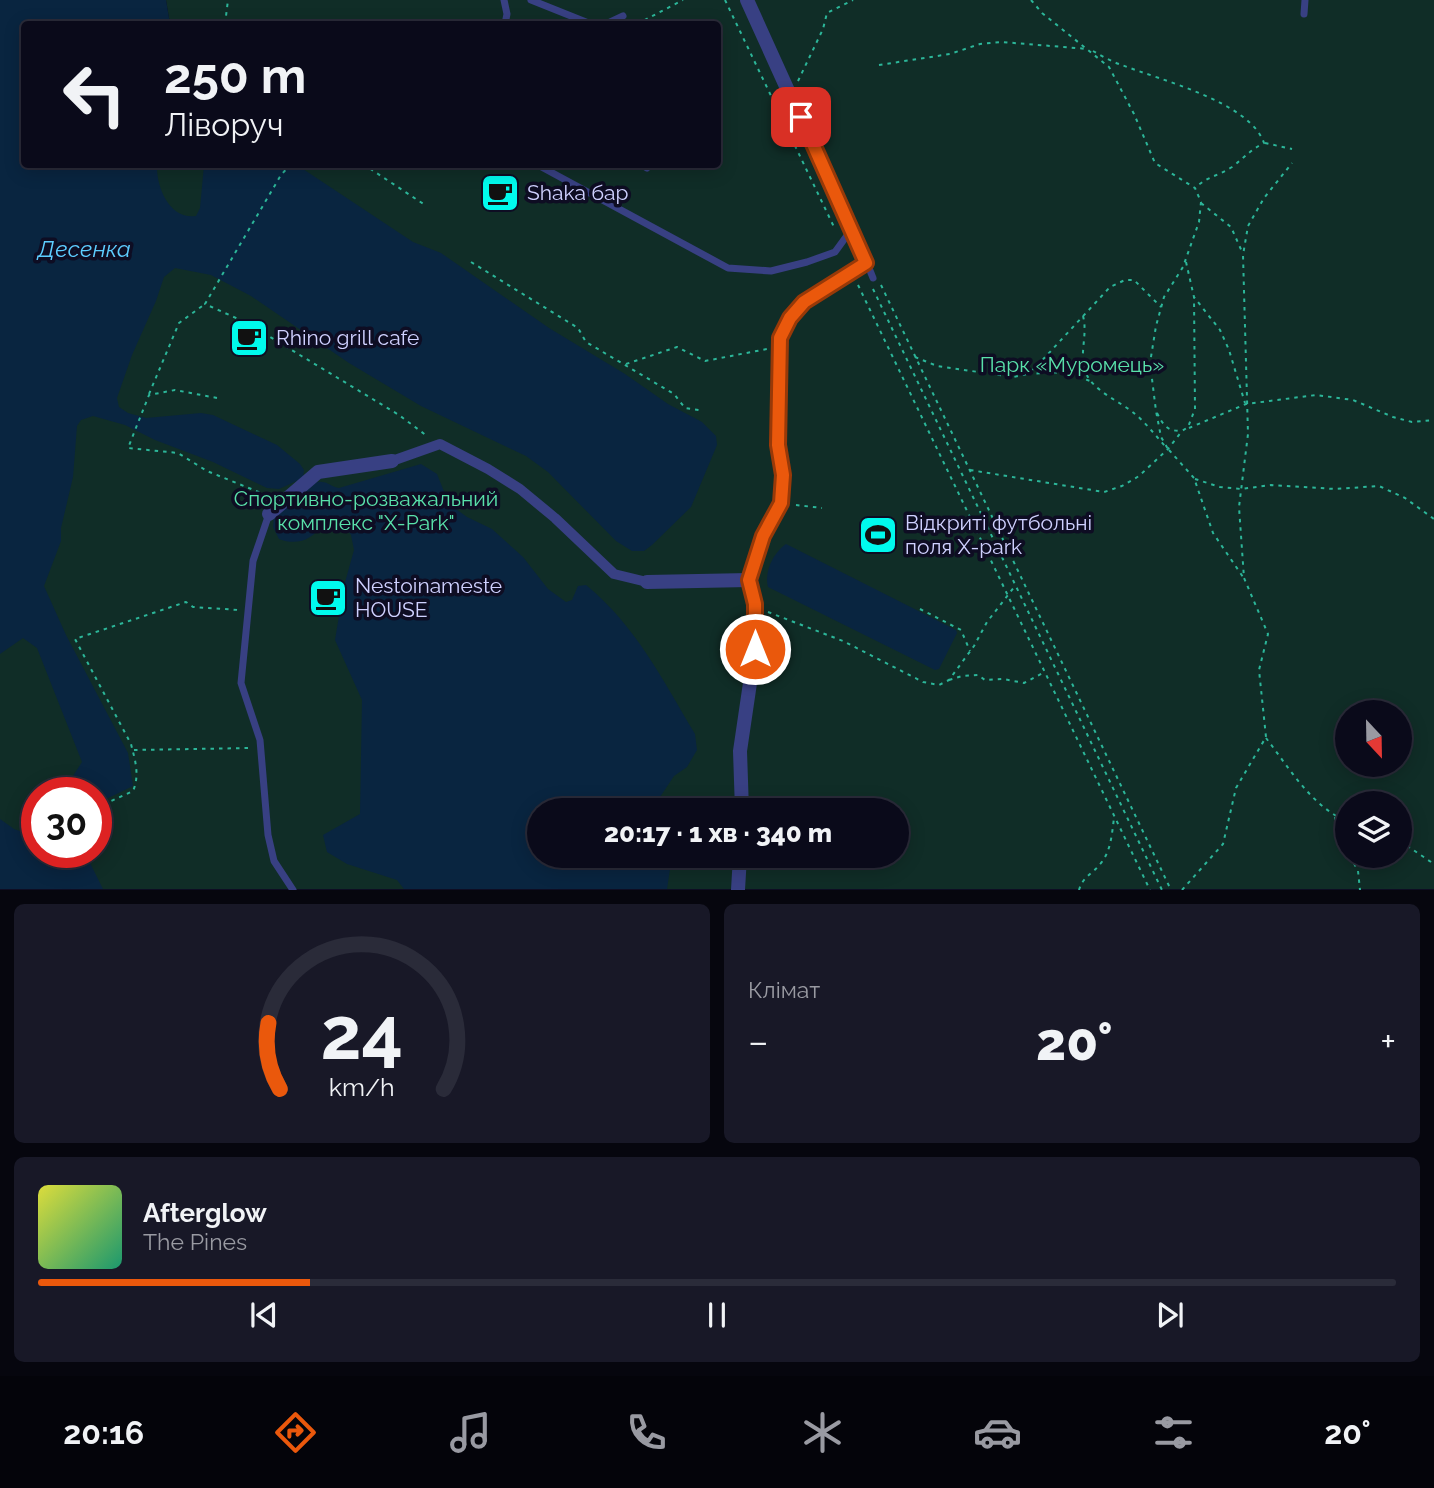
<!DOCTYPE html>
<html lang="uk">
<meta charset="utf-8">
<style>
:root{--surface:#0a0a1a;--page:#181827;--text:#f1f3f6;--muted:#999aa2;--line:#2a2b39;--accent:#ea580c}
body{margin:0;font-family:Raleway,sans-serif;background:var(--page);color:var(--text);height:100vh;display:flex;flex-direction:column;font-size:26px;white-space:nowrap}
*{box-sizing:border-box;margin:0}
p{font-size:23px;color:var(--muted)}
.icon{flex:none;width:38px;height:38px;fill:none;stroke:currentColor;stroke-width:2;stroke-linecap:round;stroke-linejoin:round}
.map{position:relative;height:890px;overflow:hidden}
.sheet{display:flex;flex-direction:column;gap:14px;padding:14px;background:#06060e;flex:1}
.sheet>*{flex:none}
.hud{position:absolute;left:21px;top:21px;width:700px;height:147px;border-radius:7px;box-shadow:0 4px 18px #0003,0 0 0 2px var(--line);background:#0a0a1a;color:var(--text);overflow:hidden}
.needle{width:46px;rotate:158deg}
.buttons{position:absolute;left:1335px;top:700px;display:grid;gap:14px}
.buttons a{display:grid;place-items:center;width:77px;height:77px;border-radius:50%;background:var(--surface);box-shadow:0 4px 18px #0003,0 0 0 2px var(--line);font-size:35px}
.speed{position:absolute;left:21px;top:777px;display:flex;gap:14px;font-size:35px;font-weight:700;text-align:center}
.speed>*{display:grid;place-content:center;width:91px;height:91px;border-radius:50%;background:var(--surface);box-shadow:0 4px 18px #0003,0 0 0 2px var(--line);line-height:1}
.speed .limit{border:10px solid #d22;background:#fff;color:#111}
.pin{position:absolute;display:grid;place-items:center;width:60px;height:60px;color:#fff;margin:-30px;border-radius:14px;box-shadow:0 4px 10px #0006}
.me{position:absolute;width:77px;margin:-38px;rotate:0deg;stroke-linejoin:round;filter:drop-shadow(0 0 5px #0008)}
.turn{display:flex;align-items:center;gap:24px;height:147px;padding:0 28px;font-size:32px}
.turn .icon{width:91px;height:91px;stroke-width:2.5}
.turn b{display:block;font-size:49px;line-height:60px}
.big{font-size:52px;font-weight:800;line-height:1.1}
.sheet .card{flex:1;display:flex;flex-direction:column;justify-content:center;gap:10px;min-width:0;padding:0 24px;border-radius:10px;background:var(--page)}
.sheet .dial{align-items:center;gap:0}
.dial svg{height:182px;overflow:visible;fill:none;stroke:var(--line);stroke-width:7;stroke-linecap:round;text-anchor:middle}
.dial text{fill:var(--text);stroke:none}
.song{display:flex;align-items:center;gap:21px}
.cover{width:84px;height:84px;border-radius:10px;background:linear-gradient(135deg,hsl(60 70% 55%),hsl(160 70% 35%))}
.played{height:7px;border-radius:4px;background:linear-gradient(90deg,var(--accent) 20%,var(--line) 20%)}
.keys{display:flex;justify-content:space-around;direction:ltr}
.heat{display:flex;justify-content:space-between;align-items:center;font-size:38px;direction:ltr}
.sheet .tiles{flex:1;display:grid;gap:14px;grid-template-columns:1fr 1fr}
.card:last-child{grid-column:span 2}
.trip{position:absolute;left:527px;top:798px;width:382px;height:70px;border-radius:35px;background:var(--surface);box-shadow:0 4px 18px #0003,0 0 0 2px var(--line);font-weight:800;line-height:70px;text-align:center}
.dock{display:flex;height:112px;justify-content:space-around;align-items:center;background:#04040a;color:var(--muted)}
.dock .icon{width:49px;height:49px}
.dock .active{color:var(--accent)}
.dock b{font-size:32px;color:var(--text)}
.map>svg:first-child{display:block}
.green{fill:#102d27;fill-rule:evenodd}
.water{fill:#092540}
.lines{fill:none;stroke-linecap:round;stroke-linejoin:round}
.path{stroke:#2cb699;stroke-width:2;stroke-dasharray:3.5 5;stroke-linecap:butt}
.service{stroke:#384083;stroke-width:7}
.pedestrian{stroke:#384083;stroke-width:10}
.minor{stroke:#384083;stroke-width:14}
.route-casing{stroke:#983908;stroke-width:18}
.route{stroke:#ea580c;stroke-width:12}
.labels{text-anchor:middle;stroke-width:7;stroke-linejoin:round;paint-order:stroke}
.poi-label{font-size:21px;fill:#cfd1ff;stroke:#0e0d23;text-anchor:start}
.park-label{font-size:21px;fill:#59e1aa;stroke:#0e0d23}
.water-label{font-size:23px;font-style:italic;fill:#5dcdff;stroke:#0e0d23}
</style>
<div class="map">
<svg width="1434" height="890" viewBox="0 0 1434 890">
<rect width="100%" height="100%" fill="#0e0d23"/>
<path class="green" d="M166,0H1434V889H0V504L124,165L718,164V24H170ZM1348,712H1400V765H1348ZM37,793H96V852H37ZM1348,803H1400V856H1348ZM539,810H896V856H539Z"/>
<g class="water">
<path d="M0,0H166L170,24H24V164L157,165C156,186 169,220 196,216L200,208L204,165H293L303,169L413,242L441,253L549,328L625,374L668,404L702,422L716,436L717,445L691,507L652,545L644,551H632L616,541L548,472L526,456L421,406L349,363L251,296L211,275L175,268L164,277L156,301L132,355L117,398L119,407L128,413L146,418L201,413L213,415L277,445L300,464L304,470L303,478L279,489L267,488L213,462L155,440L125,425L93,416L81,420L77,426L73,477L61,528V541L44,586L66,635L128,753L133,786L96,804V793H62L82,762L37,648L23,638L0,654Z"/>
<path d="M421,464L437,474L449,504L467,517L492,529L523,557L548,589L566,602L572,600L578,586L586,585C636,626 662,679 695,734L697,750L687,767L674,776L660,797L659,810H539V856H672L667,889H404L397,880L347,864L327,852L323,835L360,814L362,700L335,640L344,586L354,550L351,535L343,523L332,520L323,523C313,540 297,546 279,539L273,527L274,515C285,506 309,479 322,482C328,482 332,487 339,488Z"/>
<path d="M786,544L956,630L957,633L939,669L935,670L768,587C764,572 773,553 786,544Z"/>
<path d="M0,819L14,829L37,837V852H76L87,857L103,889H0Z"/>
</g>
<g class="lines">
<g class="path">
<path d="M725,0L834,227"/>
<path d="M1031,0L1042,13L1109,67L1134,114L1155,163L1195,188L1201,202L1199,222L1189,250L1183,267L1164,297L1156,326L1150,363L1156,411L1161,437L1168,449"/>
<path d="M225,24L228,0"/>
<path d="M637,24L683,0"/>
<path d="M1093,51C1102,56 1112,62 1122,65C1160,80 1250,102 1264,143C1250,150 1244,158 1232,167C1220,175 1207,177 1196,187"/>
<path d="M879,65L950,54L980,44L1002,42L1088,49"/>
<path d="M798,81L823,29L827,13L853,0"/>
<path d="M1265,143L1292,149"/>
<path d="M291,164L281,175L205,304L247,323L399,415L427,436"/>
<path d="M363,164L425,205"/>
<path d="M1201,203L1231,227L1243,254"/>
<path d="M471,262L578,328L586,342L674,394L685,408L699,410"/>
<path d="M1186,262L1194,297L1220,330L1229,350L1245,403"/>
<path d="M858,285L1150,890"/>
<path d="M881,285L1171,890"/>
<path d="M873,289L1162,890"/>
<path d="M1083,316C1088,334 1079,354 1085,371C1092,391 1120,401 1135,414C1146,423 1155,435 1165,446"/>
<path d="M915,357L937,366L1013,377L1027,374L1036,367L1110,287L1125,280H1134L1161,307"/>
<path d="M626,364L677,347L705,361L767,349"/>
<path d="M1028,374L1065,372L1090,381"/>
<path d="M149,394L179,323L205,304"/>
<path d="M217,398L175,390L149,395L128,448L178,453L207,471L271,497"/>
<path d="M1157,413C1163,425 1167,431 1181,431"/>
<path d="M1189,428L1246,404L1316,395L1353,400L1393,417L1412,422L1434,420"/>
<path d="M1169,450L1194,478L1213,533L1243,577"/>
<path d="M970,470L1104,492L1122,486L1139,476L1168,449L1182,431L1188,427L1195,409L1194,297"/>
<path d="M1195,479L1220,487L1241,489L1271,485L1335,489L1379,486L1405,498L1434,519"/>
<path d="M796,505L822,508"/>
<path d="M920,609L961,630L970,651"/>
<path d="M768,612L843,641L923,682L939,685L949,680L974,646L987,622L1015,586"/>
<path d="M949,680L962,676L978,675L985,680L1003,679L1024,683L1043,673"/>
<path d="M1266,738C1290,769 1311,806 1348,822"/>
<path d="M134,750L251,748"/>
<path d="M96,808L133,791C140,775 135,760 131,744L75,639L186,602L193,607L239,610"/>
<path d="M1335,817L1337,831L1348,850"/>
<path d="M1400,841L1434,864"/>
<path d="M1350,856L1358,871L1360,890"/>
<path d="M1079,890C1083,876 1093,874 1101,863C1111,851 1112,833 1114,818"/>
<path d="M1182,890L1223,844L1236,788L1266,737L1259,670L1268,634L1244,578L1239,507L1248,434L1243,255L1248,226L1264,198L1292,163"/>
</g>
<g class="service">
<path d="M504,0L507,14L505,24"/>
<path d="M531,0L591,24"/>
<path d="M1304,14L1305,0"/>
<path d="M606,24L623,16"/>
<path d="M536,164L728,268L771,271L807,262L835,252L851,230"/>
<path d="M641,164L647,168"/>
<path d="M867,263L873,278"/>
<path d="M269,514L253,561L241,683L260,740L268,835L274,861L293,890"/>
</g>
<path class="pedestrian" d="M392,461L440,444L488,469L520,489L555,518L614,574L647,582"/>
<g class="minor">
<path d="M269,514L318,472L392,461"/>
<path d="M647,582L749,580"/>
<path d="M742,810L740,751L755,649V604L749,580L763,536L781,503L783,475L778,445L780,338L790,318L804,302L866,263L747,0"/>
<path d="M738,890L740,856"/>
</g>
</g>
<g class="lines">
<defs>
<path id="route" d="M755,649V604L749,580L763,536L781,503L783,475L778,445L780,338L790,318L804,302L866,263L801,117"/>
</defs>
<use href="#route" class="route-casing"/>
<use href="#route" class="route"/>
</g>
<defs>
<symbol id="cafe-square" viewBox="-11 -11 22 22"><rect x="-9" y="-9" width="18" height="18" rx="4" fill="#00faed" stroke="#0e0d23"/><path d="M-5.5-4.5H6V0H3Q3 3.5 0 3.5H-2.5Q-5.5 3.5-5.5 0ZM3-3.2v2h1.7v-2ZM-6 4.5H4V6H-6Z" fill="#111"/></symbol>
<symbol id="stadium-square" viewBox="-11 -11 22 22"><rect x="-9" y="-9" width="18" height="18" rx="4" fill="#00faed" stroke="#0e0d23"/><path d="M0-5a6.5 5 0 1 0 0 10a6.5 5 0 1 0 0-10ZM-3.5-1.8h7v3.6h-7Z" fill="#111"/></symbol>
</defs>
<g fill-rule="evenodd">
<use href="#cafe-square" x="478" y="171" width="44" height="44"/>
<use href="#cafe-square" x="227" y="316" width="44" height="44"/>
<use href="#stadium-square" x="856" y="513" width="44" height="44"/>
<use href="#cafe-square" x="306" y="576" width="44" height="44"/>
</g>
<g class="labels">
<g class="poi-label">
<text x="527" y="200">Shaka бар</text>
<text x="276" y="345">Rhino grill cafe</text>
<text x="905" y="530">Відкриті футбольні<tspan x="905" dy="24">поля X-park</tspan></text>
<text x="355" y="593">Nestoinameste<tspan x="355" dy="24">HOUSE</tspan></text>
</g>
<g class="park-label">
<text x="1072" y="372">Парк «Муромець»</text>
<text x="366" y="506">Спортивно-розважальний<tspan x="366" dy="24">комплекс "Х-Park"</tspan></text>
</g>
<g class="water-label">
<text x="84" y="257">Десенка</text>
</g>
</g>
</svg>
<div class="buttons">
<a><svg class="needle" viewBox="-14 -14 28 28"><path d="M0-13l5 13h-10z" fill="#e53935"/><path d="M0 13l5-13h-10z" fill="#999aa2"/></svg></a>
<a><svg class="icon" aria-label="layers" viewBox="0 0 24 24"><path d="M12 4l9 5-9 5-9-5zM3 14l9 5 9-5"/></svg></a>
</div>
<div class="speed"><div class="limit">30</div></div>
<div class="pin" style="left:801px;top:117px;background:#d93025"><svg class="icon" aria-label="arrive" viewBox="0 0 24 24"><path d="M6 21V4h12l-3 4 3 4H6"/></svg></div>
<svg class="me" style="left:755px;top:649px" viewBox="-20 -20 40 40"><circle r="17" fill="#ea580c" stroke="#fff" stroke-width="3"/><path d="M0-11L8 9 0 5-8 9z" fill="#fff"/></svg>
<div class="trip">20:17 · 1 хв · 340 m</div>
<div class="hud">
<div class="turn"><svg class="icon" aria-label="left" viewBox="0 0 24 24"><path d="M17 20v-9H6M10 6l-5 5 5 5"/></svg><div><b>250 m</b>Ліворуч</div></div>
</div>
</div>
<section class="sheet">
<div class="tiles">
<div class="card dial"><svg viewBox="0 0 100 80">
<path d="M14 69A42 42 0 1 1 86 69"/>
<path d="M14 69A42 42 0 0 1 9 40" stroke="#ea580c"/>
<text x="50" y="56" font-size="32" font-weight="700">24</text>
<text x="50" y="72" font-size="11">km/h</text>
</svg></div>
<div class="card"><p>Клімат</p>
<div class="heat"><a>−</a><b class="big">20°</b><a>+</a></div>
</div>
<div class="card">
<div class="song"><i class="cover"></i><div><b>Afterglow</b><p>The Pines</p></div></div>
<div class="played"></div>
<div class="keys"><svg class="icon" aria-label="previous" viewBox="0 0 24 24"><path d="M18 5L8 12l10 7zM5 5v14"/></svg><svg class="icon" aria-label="pause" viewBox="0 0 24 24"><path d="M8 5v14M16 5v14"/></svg><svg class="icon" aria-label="next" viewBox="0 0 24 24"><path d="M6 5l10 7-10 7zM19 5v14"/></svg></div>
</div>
</div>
</section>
<nav class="dock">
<b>20:16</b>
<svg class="icon active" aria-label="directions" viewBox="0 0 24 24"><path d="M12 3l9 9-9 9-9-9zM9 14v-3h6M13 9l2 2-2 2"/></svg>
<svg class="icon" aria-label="music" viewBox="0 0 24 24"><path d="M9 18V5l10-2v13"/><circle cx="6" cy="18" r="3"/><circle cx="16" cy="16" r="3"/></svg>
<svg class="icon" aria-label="phone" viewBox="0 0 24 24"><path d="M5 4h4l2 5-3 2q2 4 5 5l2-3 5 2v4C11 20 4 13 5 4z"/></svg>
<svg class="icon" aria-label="climate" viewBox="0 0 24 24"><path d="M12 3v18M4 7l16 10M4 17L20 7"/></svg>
<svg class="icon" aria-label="car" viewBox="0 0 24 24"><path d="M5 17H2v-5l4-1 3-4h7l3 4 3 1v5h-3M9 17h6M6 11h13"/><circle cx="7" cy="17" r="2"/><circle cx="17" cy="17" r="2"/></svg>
<svg class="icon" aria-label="filters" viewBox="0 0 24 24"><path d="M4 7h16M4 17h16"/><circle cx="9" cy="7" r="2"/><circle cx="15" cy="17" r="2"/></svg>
<b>20°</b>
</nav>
